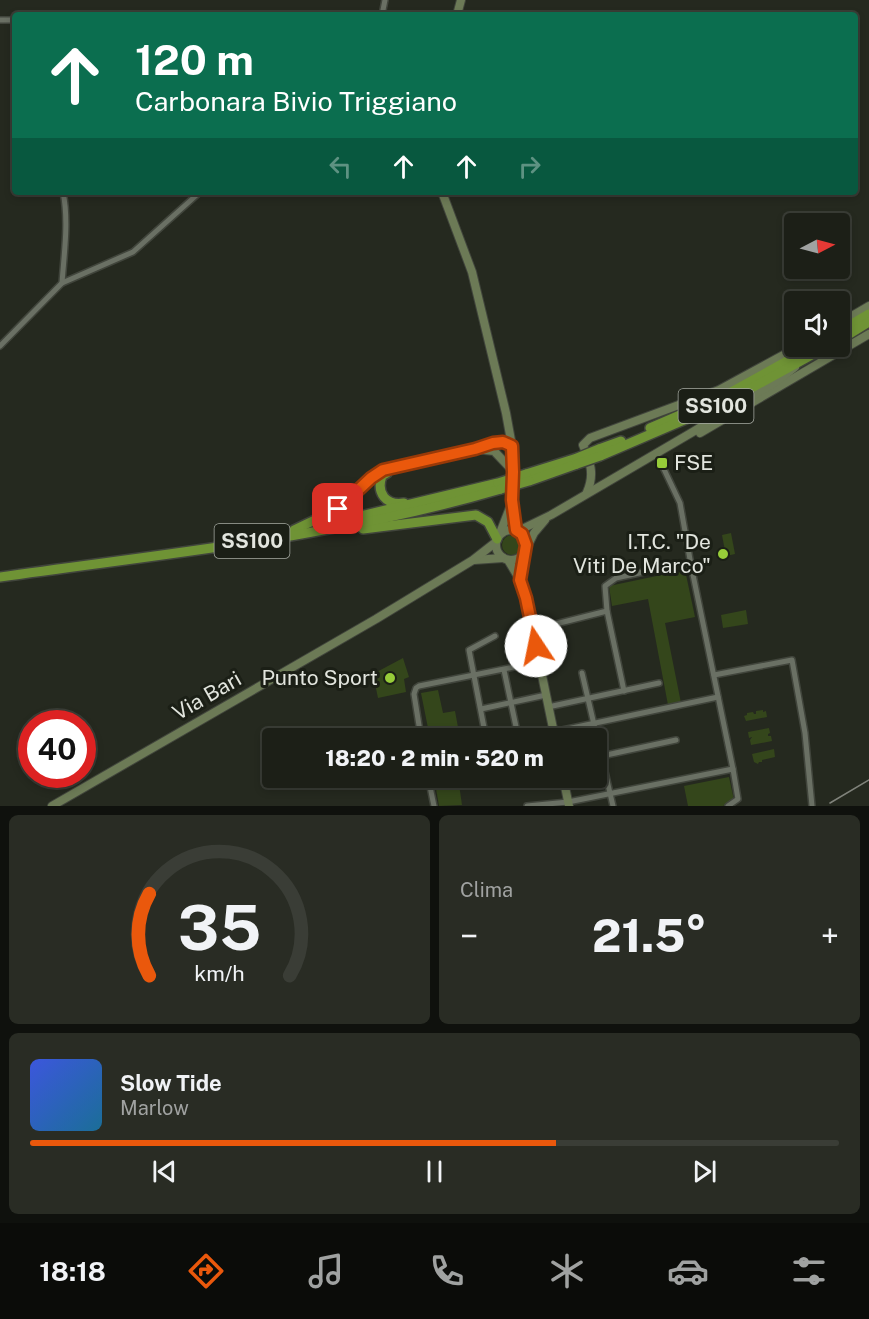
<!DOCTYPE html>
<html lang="it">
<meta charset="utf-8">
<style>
:root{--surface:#1c1f17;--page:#292c24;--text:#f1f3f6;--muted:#a0a2a1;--line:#3a3d36;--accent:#ea580c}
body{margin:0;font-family:"Public Sans",sans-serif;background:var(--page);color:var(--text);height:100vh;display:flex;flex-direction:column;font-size:22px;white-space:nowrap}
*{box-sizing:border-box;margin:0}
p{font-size:20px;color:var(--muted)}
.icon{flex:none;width:33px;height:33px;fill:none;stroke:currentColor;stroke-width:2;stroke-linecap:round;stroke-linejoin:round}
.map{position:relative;height:806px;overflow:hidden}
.details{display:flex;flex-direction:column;gap:9px;padding:9px;background:#0f110d;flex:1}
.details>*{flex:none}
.guide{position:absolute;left:12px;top:12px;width:846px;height:183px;border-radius:6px;box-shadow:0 3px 9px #0003,0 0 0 2px var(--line);background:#0b6e4f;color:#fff;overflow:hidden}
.needle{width:39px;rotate:84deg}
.fabs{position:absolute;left:784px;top:213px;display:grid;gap:12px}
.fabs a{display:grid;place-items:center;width:66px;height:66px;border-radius:6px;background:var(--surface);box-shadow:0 3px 9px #0003,0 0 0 2px var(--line);font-size:30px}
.speed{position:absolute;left:18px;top:710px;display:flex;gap:12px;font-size:30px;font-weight:700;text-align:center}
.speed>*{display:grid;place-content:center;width:78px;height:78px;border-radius:50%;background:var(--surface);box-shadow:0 3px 9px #0003,0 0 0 2px var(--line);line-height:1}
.speed .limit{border:9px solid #d22;background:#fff;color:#111}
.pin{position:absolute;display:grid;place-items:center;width:51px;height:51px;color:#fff;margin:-26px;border-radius:12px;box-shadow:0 3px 9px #0006}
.me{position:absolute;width:66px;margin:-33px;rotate:349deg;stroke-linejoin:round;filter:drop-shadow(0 0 4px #0008)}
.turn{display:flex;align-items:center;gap:21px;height:126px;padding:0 24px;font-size:27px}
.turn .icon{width:78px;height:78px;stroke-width:2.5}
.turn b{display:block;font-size:42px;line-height:51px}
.lanes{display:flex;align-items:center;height:57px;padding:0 24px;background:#0003;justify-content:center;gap:30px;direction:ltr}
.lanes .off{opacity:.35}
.big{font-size:45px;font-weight:800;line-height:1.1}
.details .tile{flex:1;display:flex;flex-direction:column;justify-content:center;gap:9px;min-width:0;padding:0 21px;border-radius:9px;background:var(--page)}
.details .dial{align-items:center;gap:0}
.dial svg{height:156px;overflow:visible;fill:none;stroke:var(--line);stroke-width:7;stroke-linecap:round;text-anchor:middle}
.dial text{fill:var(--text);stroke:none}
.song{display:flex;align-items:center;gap:18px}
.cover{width:72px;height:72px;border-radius:9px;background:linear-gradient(135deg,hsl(230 70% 55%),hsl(200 70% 35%))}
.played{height:6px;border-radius:3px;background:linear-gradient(90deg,var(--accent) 65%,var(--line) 65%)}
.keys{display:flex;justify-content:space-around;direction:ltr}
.heat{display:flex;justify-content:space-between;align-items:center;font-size:33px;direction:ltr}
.details .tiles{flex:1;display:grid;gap:9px;grid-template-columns:1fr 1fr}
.tile:last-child{grid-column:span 2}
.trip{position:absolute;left:262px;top:728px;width:345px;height:60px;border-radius:6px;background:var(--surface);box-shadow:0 3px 9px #0003,0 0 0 2px var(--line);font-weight:800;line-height:60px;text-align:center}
.dock{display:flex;height:96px;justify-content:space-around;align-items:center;background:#0b0c09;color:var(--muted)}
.dock .icon{width:42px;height:42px}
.dock .on{color:var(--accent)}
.dock b{font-size:27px;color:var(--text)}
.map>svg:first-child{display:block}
.green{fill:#34461b}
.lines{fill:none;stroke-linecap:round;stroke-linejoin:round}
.street-casing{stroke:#41453c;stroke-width:8}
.secondary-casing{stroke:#41453c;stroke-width:10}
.highway-casing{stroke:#41453c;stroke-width:12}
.street{stroke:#6a7064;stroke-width:5}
.secondary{stroke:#6c7a56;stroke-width:8}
.highway{stroke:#6f9335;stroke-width:9}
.rail{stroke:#80837b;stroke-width:1.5}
.highway-bridge-casing{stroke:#41453c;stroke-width:12;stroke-linecap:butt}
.highway-bridge{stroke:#6f9335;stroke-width:9}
.route-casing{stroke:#983908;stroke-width:15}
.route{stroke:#ea580c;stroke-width:10}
.poi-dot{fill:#97cc39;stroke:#1b1f16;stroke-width:2}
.labels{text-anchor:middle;stroke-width:6;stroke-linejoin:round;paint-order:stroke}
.shield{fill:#1b1f16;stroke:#a6aaa2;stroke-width:1.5}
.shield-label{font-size:20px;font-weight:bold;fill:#e2e5de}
.poi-label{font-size:21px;fill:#e2e5de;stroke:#1b1f16;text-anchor:end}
.street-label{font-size:21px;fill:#e2e5de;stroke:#1b1f16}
</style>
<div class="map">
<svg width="869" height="806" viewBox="0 0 869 806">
<rect width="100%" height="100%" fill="#25291f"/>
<g class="green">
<path d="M731,533L735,554L726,556L722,535Z"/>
<circle cx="512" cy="545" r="10"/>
<path d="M685,570L695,617L665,623L681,703L668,705L648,599L612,606L609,586Z"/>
<path d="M746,610L748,624L723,628L721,615Z"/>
<path d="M403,658L409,677L404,679L406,692L378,698L373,674Z"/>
<path d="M438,690L443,713L455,711L460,738H430L421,693Z"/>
<path d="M763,710V712L766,711L767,717L746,721L744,716L747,715V713L753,712L754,714H756V711Z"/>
<path d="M769,728L770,733L768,734V736H771L772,741L751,745L750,740L752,737L749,738L748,732Z"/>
<path d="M774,749L775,757L762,760V762H759L758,764L754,762L752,754Z"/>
<path d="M434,777H458L462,805L439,806Z"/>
<path d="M729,777L734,800L723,806H688L684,786Z"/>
</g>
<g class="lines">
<defs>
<g id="street">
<path d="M382,15L385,0"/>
<path d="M0,20H15"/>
<path d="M62,283C64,254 69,221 63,192"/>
<path d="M0,346L62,283L133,252L200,192"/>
<path d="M662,465L680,503L691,565L733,769L738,799L728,806"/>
<path d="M532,630L607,611"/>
<path d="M504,670L518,736"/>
<path d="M582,673L613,806"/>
<path d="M714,675L792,660L805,733L812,806"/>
<path d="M624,691L607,611L605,586L616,578L676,565L686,564L691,565"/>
<path d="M548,707L659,683"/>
<path d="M481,709L546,695"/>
<path d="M553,732L718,697"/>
<path d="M421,738L414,694L416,688L419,686L539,662"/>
<path d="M486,738L469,650L495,636"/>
<path d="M597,757L676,740"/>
<path d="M428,777L434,806"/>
<path d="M527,806L568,802L733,769"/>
</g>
<g id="secondary">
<path d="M457,15L461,0"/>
<path d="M442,192L472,272L506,413L512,446L513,472L512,500L516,530"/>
<path d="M840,323L869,306"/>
<path d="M700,433L869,334"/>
<path d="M479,448C491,443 499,441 512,446"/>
<path d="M475,449L494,451L513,471"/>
<path d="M587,492C595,474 590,462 583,445L590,438L719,390L800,346"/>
<circle cx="511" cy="545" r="15"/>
<path d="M518,531L551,515L691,433L777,381L795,367"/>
<path d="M500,533L511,505"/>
<path d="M527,547L534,533L545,520"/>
<path d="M474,560L503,558"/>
<path d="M508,560L520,580L526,598L555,738"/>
<path d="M563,777L569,806"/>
<path d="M52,806L376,619L473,560L496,542"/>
</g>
<g id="highway">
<path d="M840,331L869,314"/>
<path d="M840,340L869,322"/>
<path d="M650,428L724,396L814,346"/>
<path d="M599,449L621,441"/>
<path d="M600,456L728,401L828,346"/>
<path d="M387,473L382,476C376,493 386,506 404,503"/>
<path d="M526,474L577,458"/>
<path d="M529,481L577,464"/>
<path d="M323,525L498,483"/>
<path d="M363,529L476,515L488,522L497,539"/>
<path d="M294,530L338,509L371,478L383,470L475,449"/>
<path d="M0,577C168,553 338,537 501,489"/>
</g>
</defs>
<use href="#street" class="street-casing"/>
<use href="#secondary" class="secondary-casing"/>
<use href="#highway" class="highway-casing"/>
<use href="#street" class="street"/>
<use href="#secondary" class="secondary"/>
<use href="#highway" class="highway"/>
<path class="rail" d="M830,803L869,780"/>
<defs>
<g id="highway-bridge">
<path d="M577,458L599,449"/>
<path d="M577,464L600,456"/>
<path d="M498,483L526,474"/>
<path d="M501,489L529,481"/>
</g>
</defs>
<use href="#highway-bridge" class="highway-bridge-casing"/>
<use href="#highway-bridge" class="highway-bridge"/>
</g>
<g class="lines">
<defs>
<path id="route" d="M338,509L371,478L383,470L475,449L493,443L503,442L512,446L513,472L512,500L516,530L522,534L526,545L520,580L526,598L536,646"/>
</defs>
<use href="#route" class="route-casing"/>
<use href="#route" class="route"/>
</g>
<g class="poi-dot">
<rect x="656" y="457" width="12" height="12" rx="3"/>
<circle cx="723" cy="554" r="6"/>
<circle cx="390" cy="678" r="6"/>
</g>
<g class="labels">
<g class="shield">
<rect x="678.5" y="389" width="75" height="34" rx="4.5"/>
<rect x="214.5" y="524" width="75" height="34" rx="4.5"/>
</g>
<g class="shield-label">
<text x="716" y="413">SS100</text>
<text x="252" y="548">SS100</text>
</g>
<g class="poi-label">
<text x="674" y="470" text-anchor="start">FSE</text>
<text x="711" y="549">I.T.C. "De<tspan x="711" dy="24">Viti De Marco"</tspan></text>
<text x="378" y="685">Punto Sport</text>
</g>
<g class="street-label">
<text transform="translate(207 696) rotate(-30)" y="7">Via Bari</text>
</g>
</g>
</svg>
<div class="fabs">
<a><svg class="needle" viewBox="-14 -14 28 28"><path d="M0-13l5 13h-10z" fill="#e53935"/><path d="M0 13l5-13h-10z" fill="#a0a2a1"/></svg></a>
<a><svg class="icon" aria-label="sound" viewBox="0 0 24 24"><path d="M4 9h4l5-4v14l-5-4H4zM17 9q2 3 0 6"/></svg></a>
</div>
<div class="speed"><div class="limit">40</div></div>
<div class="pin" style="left:338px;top:509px;background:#d93025"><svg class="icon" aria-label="arrive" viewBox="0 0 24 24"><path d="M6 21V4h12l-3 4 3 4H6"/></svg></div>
<svg class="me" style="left:536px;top:646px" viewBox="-20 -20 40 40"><circle r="19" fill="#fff"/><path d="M0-13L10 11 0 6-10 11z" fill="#ea580c"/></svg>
<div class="trip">18:20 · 2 min · 520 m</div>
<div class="guide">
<div class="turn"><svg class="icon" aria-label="ahead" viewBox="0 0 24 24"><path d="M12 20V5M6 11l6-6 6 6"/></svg><div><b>120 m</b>Carbonara Bivio Triggiano</div></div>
<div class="lanes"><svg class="icon off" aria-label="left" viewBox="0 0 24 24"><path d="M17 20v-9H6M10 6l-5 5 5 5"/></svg><svg class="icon" aria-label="ahead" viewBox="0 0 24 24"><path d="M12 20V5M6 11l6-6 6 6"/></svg><svg class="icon" aria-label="ahead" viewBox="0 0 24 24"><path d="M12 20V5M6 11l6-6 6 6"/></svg><svg class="icon off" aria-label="right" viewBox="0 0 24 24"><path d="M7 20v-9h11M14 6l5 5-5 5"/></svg></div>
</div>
</div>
<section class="details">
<div class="tiles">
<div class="tile dial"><svg viewBox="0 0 100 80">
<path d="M14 69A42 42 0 1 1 86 69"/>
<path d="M14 69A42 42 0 0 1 14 27" stroke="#ea580c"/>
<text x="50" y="56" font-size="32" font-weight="700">35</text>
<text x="50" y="72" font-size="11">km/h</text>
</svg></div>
<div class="tile"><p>Clima</p>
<div class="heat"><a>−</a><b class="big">21.5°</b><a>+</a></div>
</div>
<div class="tile">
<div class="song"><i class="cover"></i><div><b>Slow Tide</b><p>Marlow</p></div></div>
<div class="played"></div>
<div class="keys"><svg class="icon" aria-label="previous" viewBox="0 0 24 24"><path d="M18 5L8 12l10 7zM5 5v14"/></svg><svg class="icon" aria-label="pause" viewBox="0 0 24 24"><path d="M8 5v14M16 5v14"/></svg><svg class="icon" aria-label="next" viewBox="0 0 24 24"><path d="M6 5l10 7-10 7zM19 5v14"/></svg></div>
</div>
</div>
</section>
<nav class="dock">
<b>18:18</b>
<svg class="icon on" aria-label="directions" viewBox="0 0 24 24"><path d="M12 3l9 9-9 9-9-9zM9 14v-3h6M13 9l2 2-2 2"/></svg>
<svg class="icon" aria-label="music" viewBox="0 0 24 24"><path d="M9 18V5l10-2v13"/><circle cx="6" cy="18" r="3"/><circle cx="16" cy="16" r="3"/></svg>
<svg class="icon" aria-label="phone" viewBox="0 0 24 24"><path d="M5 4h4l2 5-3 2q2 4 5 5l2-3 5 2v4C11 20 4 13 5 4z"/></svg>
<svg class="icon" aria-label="climate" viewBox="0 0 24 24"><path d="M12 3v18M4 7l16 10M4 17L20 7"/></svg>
<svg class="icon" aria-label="car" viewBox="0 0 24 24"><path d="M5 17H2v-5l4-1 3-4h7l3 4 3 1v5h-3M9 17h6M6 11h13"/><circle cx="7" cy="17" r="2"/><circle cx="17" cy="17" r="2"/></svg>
<svg class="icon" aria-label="filters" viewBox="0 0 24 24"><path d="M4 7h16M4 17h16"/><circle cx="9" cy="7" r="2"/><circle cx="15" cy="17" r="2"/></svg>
</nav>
